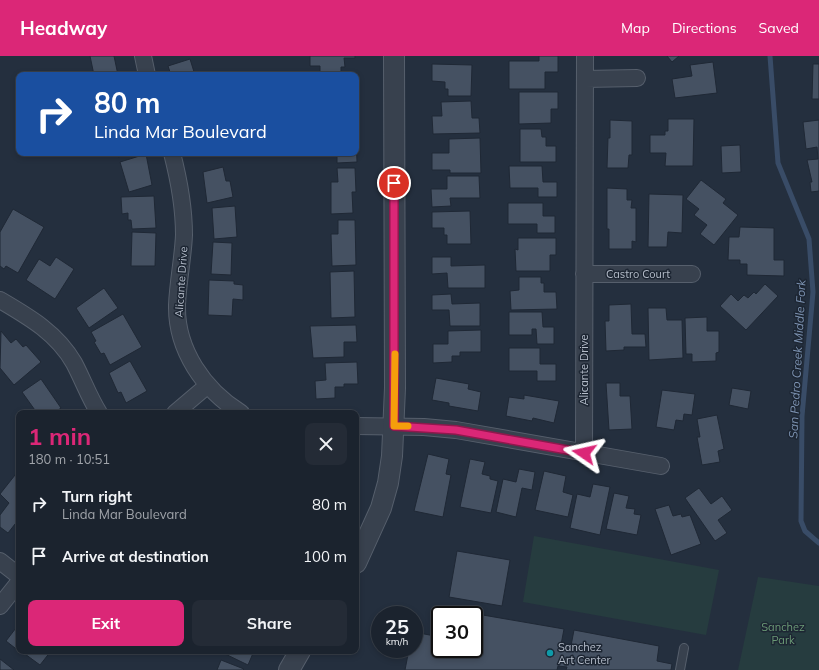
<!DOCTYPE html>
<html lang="en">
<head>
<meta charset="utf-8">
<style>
	:root { --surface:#1b232e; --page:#242b36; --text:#f1f3f6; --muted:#a0a4aa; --line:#39404a; --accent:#db2777 }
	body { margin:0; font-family:Mulish,sans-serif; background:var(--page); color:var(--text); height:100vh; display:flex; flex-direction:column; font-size:15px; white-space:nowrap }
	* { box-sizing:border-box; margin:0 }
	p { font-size:13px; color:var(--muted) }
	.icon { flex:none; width:22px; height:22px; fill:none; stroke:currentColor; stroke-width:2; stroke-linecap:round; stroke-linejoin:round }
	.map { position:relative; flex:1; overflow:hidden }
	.side { position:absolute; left:16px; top:354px; width:343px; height:244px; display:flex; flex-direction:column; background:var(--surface); border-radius:8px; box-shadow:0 2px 6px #0003,0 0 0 1px var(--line) }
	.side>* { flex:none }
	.top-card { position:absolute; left:16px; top:16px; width:343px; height:84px; border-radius:8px; box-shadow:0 2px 6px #0003,0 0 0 1px var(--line); background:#1a4fa0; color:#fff; overflow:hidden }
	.speed { position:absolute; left:371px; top:550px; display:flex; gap:8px; font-size:20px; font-weight:700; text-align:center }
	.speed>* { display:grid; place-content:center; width:52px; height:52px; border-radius:50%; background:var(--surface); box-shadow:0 2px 6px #0003,0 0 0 1px var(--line); line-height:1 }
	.speed small { font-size:10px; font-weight:400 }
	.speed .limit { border:2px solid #111; border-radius:6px; background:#fff; color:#111 }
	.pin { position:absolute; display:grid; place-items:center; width:34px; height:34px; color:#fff; margin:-17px; border:2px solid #fff; border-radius:50%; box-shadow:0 1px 4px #0007 }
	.me { position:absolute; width:44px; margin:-22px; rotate:281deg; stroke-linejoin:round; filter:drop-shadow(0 0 3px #0008) }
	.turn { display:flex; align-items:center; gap:14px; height:84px; padding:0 12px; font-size:18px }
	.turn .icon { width:52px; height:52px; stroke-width:2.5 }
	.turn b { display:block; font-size:28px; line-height:34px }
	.round { display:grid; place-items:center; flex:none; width:42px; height:42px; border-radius:8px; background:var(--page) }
	.overview { display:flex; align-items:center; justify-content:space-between; height:68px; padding:0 12px }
	h1 { font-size:24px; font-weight:700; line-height:30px; color:var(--accent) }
	.cta { display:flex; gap:8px; margin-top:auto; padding:8px 12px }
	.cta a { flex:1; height:46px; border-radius:8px; background:var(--accent); color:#fff; font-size:16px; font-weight:700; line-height:46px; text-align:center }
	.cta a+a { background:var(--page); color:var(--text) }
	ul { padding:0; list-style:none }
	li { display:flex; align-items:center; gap:12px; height:52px; padding:0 12px }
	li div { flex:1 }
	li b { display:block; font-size:15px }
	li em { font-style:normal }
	header { display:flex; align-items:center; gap:24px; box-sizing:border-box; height:56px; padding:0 20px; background:var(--accent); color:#fff }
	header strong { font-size:19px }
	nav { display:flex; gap:22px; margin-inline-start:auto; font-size:14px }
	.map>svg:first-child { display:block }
</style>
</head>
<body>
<header>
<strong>Headway</strong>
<nav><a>Map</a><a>Directions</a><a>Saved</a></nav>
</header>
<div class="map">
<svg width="819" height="614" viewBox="0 0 819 614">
	<rect width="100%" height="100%" fill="#242f3e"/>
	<!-- green -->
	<path fill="#263c3f" d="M 534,480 L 719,514 L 706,579 L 523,546 Z
		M 758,521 L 819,530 L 819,614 L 738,614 Z"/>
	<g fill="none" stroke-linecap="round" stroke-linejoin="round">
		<!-- stream -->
		<path stroke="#394c67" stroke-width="5" d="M 770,0 L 778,107 L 809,183 L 813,236 L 802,360 L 801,465 L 805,475 L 819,487"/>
	</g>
	<!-- building -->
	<path fill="#455162" stroke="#1f2835" d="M 90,0 L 114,0 L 118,19 L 94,19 Z
		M 310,0 L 355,0 L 355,2 L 344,2 L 345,11 L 341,11 L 341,18 L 320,17 L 320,10 L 310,10 Z
		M 539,0 L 558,0 L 558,16 L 545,16 L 545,33 L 509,33 L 509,5 L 539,5 Z
		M 667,0 L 679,0 L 672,6 Z
		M 190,3 L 195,19 L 171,19 L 168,10 Z
		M 713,6 L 717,37 L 675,42 L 672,23 L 692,20 L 690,9 Z
		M 432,8 L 472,9 L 471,40 L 448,40 L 448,33 L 445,33 L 445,26 L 432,25 Z
		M 813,8 L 819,8 L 819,43 L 812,43 Z
		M 519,36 L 558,36 L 558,53 L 551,53 L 551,67 L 519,68 Z
		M 471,45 L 472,62 L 479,62 L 480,77 L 433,78 L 432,60 L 442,60 L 441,46 Z
		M 668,63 L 694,63 L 693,110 L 665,110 L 666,97 L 650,97 L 650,79 L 665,79 L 665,75 L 668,75 Z
		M 610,64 L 632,65 L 632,99 L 629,99 L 628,112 L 607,112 L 608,82 L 610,82 Z
		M 819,64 L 819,135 L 811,136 L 810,126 L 812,126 L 807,104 L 818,103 L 817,91 L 806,93 L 803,66 Z
		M 520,73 L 541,73 L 542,81 L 546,81 L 546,90 L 556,90 L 556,106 L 520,106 Z
		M 356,78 L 357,106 L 337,107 L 337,97 L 356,97 Z
		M 480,82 L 481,117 L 450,117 L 450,114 L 432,114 L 432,97 L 449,97 L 449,83 Z
		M 740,89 L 741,116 L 722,117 L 721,90 Z
		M 117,97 L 132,97 L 118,101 Z
		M 146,98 L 152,129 L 129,136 L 120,106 Z
		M 509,110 L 542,110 L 543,126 L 557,126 L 557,141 L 538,141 L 538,132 L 510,132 Z
		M 223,111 L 226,125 L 230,125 L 233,141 L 207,147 L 203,116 Z
		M 337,112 L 355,112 L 356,136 L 352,136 L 353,157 L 331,158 L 331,126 L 338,126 Z
		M 447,120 L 479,120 L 480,142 L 450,142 L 451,150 L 432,151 L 431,133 L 447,133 Z
		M 701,124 L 726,143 L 723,147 L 738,159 L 714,189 L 700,178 L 707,169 L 694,159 L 699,153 L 686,143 Z
		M 607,132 L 627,133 L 627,144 L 632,144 L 631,152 L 636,152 L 636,186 L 632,185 L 632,193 L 609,193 L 609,173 L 607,173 Z
		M 649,138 L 683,139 L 682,177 L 668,176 L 667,191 L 648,191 Z
		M 154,140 L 156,172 L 132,173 L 131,164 L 128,164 L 128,157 L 122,158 L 121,141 Z
		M 508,147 L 543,147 L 543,160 L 555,160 L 555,177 L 537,177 L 537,168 L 508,168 Z
		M 235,150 L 237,181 L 214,183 L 212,152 Z
		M 13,153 L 44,171 L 18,217 L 6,210 L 4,213 L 0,210 L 0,176 Z
		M 470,155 L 471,188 L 447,188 L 447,179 L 444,179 L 444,172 L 432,172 L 432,156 Z
		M 338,164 L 355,164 L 356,209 L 332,210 L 331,178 L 338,178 Z
		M 740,171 L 774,172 L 774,204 L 784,204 L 784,220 L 747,219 L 747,208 L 740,208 L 740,204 L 728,204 L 729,181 L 739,181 Z
		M 132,176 L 156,177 L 155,210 L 131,210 Z
		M 518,182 L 556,182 L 556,199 L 550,199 L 550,215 L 516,215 L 515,193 L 518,194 Z
		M 213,186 L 232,187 L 231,219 L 211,218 Z
		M 56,201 L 74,213 L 55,243 L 26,224 L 39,203 L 50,210 Z
		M 432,201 L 451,201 L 451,210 L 485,209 L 485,232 L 448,232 L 447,217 L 432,218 Z
		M 354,215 L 355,261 L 331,262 L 330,216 Z
		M 519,221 L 541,221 L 541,227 L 544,227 L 544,236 L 556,236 L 557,253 L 511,254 L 510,235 L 519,234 Z
		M 209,224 L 234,225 L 234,228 L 243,229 L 243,244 L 233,243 L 232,260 L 208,259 Z
		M 765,228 L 778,240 L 746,274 L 720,250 L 731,238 L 738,245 L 744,239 L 748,242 L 754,236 L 756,238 Z
		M 104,232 L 118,252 L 89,272 L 76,252 Z
		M 451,238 L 452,248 L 480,247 L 480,270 L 450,270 L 449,254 L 432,254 L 432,239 Z
		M 631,248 L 632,278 L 645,278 L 646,291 L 624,291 L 624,294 L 606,295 L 605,265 L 609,265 L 609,249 Z
		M 648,252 L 666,252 L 667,264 L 682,264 L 683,302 L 649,304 Z
		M 509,256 L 542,256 L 543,271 L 554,271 L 554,288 L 537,288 L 536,273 L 532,273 L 532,279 L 509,279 Z
		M 123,258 L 142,291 L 110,309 L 104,297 L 101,298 L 94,286 L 96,285 L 91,276 Z
		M 707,261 L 707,275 L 719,275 L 719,296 L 716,297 L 716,305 L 692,306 L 692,298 L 686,298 L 685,262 Z
		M 356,269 L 357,286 L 344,286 L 344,301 L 313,302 L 310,270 Z
		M 481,274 L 481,296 L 460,296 L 460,300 L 452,300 L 452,306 L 433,307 L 433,288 L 448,288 L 448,275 Z
		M 1,275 L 11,287 L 16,283 L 23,291 L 26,289 L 41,306 L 14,329 L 0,312 Z
		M 509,292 L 540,292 L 540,308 L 556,308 L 556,325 L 537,325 L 537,315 L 509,315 Z
		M 130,305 L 147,335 L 126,347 L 121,336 L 118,337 L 109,317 Z
		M 357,306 L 358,328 L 344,328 L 344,331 L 335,331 L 335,342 L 316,343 L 315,325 L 326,324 L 325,307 Z
		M 436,322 L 469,328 L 468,333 L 481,336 L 478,355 L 449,350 L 449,347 L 432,344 Z
		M 41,323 L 61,352 L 54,357 L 37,357 L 22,336 Z
		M 606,327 L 620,327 L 620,340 L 630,340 L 632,373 L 609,374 Z
		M 732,332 L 751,335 L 748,353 L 729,349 Z
		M 662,334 L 695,338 L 692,359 L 684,358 L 683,365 L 676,364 L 674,374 L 656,371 Z
		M 524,339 L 559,345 L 554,367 L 533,362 L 532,365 L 506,360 L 509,341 L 524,343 Z
		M 717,359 L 724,393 L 718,395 L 720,406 L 702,409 L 697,381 L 700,381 L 697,363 Z
		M 428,398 L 449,403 L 446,418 L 451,419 L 443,461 L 414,455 Z
		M 470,403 L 485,406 L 482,418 L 490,420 L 490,423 L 498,425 L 491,457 L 460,451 Z
		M 519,413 L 535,416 L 532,434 L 522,432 L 516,461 L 496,456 L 503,423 L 516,426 Z
		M 19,414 L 19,463 L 8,477 L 0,471 L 0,459 L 9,447 L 0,438 Z
		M 544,415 L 566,420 L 563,436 L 573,439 L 568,461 L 535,454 Z
		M 593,428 L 610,431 L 600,479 L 570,472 L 577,438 L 590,441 Z
		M 699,432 L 711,448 L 722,440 L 732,454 L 718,464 L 727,477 L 715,485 L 685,442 Z
		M 614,437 L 629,440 L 626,452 L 635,453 L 634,458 L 641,459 L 637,479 L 606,473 Z
		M 669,449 L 673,460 L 681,458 L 682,461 L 690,459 L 701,488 L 671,499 L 655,453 Z
		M 457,495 L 510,504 L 502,550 L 449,541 Z
		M 477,558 L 564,573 L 560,594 L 570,595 L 574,574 L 659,590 L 657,605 L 672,608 L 671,614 L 566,614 L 567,611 L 558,610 L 557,614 L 405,614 L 409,593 L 414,593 L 414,576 L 440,581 L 440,593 L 474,593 L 474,577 Z
		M 19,568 L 19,595 L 51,595 L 40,609 L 25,598 L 24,599 L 6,585 Z
		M 219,595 L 254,595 L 248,609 Z
		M 0,603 L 14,614 L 0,614 Z
		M 221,604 L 244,613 L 243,614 L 217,614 Z"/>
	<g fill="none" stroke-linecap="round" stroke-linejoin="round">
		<!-- service casing -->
		<g stroke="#565f6c" stroke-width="10">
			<path id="service" d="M 680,614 L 684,592"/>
		</g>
		<!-- minor casing -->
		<g stroke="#565f6c" stroke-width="18">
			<path id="minor" d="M 143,0 L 147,19
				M 585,23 L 637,22
				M 172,97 C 179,124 184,151 184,179 C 183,202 178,225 177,249 C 176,294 204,334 241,357
				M 584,218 L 692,218
				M 0,244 C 29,261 57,277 74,307 C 83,324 89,341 99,357
				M 175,357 L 208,329
				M 356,370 L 424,371 L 456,374 L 661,410
				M 584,397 L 585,0
				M 0,505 L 19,520
				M 0,550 L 19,526"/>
		</g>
		<!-- tertiary casing -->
		<g stroke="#565f6c" stroke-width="22">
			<path id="tertiary" d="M 356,507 L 381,452 L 388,427 L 392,400 L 395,332 L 394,0
				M 289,614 L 300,595"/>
		</g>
		<!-- service -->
		<use href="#service" stroke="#38414e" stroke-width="8"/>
		<!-- minor -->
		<use href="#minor" stroke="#38414e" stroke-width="16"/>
		<!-- tertiary -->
		<use href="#tertiary" stroke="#38414e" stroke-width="20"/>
	</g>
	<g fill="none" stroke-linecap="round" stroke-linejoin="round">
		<!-- route casing -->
		<g stroke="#8e194d" stroke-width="10">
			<path id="route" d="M 394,127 L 394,370 L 456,374 L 584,397"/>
		</g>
		<!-- route -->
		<use href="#route" stroke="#db2777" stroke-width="7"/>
		<!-- slow -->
		<path stroke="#f59e0b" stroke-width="7" d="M 395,298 L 394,370 L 408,370"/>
	</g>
	<!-- markers -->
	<circle fill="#0f9aa8" stroke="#1d2633" stroke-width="1.5" cx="550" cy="597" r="4"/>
	<g text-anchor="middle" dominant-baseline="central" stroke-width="3" stroke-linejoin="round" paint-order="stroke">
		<!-- street labels -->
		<g font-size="11" fill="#b4bcc9" stroke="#1d2633">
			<text x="638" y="218">Castro Court</text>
			<text transform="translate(181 226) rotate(-86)">Alicante Drive</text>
			<text transform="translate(584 314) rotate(-90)">Alicante Drive</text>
		</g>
		<!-- park labels -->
		<g font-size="11" fill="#6b9a76" stroke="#1d2633">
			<text x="783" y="571">Sanchez<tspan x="783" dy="13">Park</tspan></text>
		</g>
		<!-- poi labels -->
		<g font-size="11" fill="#b4bcc9" stroke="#1d2633" text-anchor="start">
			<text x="558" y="591">Sanchez<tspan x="558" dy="13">Art Center</tspan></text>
		</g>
		<!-- water labels -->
		<g font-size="12" font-style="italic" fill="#7c92b1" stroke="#1d2633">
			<text transform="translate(797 303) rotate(-87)">San Pedro Creek Middle Fork</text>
		</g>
	</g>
</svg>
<div class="speed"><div>25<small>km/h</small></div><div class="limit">30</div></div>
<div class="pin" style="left:394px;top:127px;background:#d93025"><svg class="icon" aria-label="arrive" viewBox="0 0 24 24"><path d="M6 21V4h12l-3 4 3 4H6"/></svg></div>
<svg class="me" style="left:584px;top:397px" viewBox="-20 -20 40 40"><path d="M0-17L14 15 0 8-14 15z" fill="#db2777" stroke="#fff" stroke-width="4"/></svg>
<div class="top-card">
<div class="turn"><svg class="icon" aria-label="right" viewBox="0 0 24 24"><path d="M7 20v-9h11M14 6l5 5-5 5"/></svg><div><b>80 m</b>Linda Mar Boulevard</div></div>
</div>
<section class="side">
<div class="overview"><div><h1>1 min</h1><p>180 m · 10:51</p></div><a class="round"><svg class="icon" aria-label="close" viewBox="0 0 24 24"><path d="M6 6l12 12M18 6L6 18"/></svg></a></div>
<ul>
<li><svg class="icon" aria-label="right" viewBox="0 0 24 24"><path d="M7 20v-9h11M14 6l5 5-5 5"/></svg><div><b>Turn right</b><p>Linda Mar Boulevard</p></div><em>80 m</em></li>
<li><svg class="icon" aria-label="arrive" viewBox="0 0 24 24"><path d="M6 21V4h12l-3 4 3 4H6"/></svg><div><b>Arrive at destination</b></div><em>100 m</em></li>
</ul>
<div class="cta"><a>Exit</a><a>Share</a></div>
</section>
</div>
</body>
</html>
